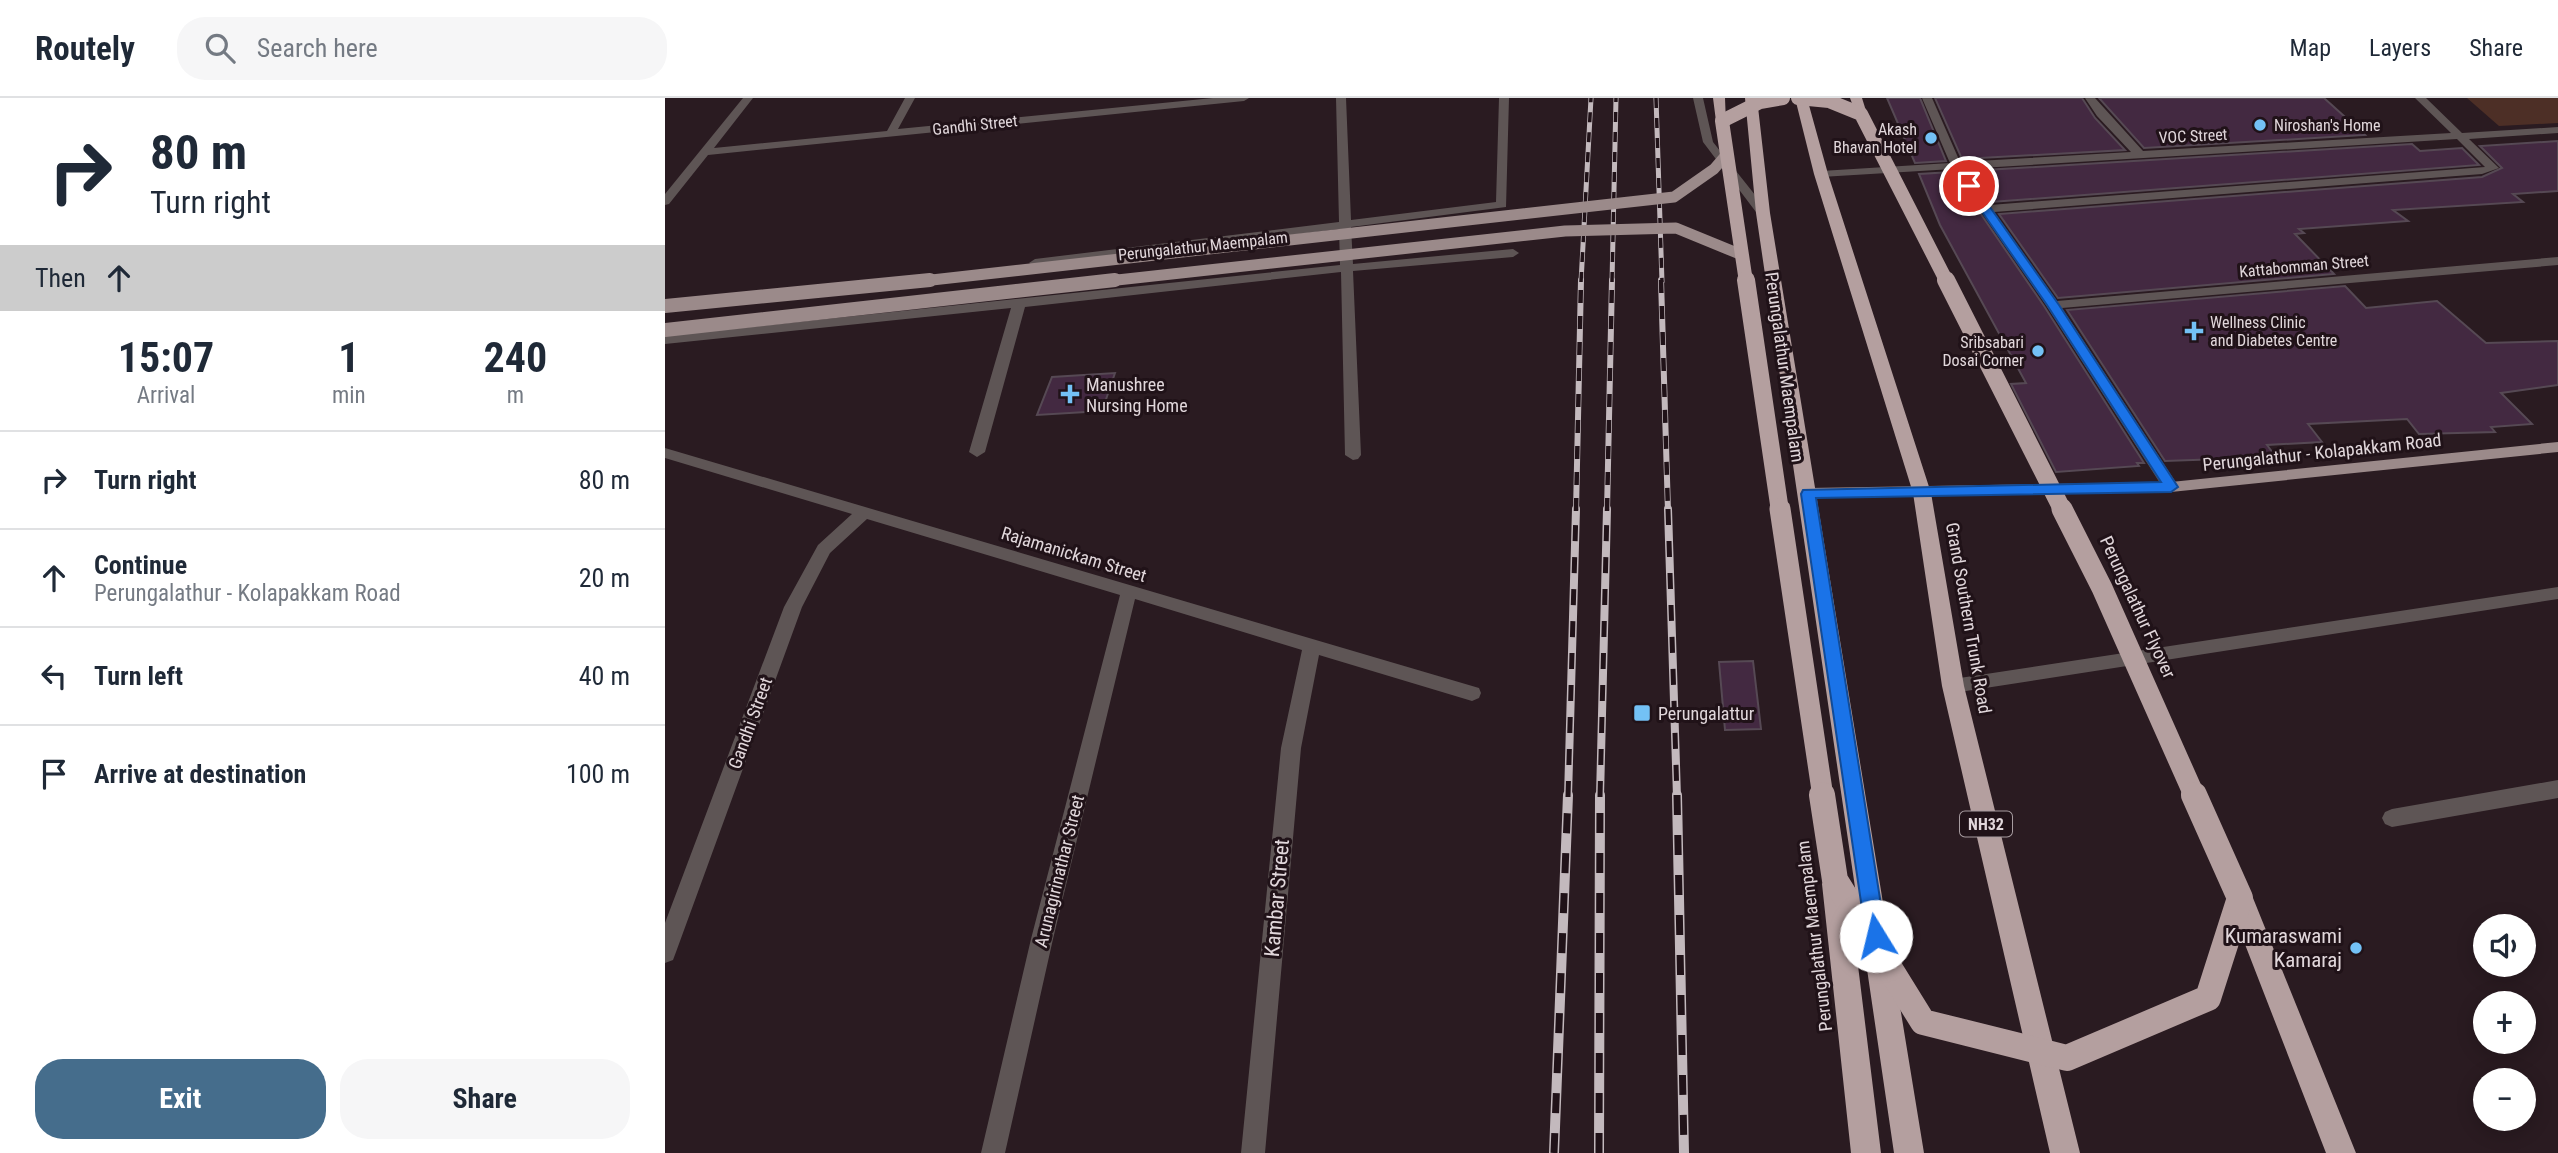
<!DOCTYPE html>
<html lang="en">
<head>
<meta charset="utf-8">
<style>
	:root { --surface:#fff; --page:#f6f6f7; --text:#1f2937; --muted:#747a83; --line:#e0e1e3; --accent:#456d8c }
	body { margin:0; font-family:"Roboto Condensed",sans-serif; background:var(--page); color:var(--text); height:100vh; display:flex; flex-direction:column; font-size:26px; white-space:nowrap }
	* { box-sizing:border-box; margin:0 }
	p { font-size:23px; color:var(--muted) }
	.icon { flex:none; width:38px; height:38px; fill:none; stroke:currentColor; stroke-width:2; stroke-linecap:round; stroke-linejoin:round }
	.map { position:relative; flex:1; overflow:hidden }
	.panel { display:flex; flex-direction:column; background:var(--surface); width:665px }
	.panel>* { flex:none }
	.banner { background:#fff; color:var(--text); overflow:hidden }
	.controls { position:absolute; left:1808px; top:816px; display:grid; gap:14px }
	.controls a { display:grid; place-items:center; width:63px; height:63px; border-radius:50%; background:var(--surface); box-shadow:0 4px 18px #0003; font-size:35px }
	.pin { position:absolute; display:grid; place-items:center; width:60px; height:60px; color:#fff; margin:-30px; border:4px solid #fff; border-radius:50%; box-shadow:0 2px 7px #0007 }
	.me { position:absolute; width:77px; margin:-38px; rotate:351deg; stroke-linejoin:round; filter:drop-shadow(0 0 5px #0008) }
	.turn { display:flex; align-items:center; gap:24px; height:147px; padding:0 35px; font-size:32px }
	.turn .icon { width:91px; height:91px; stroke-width:2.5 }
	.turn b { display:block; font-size:49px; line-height:60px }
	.then { display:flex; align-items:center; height:66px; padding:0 35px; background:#0003; gap:14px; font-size:26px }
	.eta { display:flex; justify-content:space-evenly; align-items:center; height:119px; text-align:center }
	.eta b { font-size:42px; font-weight:700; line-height:49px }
	.cta { display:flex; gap:14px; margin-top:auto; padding:14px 35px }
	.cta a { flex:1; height:80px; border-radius:28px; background:var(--accent); color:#fff; font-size:28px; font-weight:700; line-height:80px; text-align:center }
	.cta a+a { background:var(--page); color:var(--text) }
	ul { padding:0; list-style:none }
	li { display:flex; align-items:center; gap:21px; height:98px; padding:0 35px; border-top:2px solid var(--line) }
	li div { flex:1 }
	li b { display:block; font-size:26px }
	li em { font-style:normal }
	header { display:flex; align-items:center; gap:42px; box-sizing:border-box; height:98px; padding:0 35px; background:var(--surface); border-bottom:2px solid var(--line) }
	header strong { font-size:33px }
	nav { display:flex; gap:38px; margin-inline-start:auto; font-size:24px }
	.search { width:490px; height:63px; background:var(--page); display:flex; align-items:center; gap:18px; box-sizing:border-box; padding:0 24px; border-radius:28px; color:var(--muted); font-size:26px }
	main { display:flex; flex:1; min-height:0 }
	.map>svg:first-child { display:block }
</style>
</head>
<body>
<header>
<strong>Routely</strong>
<div class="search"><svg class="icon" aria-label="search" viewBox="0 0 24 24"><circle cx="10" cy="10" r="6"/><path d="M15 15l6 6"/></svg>Search here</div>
<nav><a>Map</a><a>Layers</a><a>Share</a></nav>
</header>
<main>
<section class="panel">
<div class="banner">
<div class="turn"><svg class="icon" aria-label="right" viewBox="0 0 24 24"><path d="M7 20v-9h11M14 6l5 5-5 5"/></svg><div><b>80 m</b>Turn right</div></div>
<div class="then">Then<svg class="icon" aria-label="ahead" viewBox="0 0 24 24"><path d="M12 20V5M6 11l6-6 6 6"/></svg></div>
</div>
<div class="eta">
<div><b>15:07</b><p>Arrival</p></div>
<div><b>1</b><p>min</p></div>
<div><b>240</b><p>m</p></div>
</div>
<ul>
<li><svg class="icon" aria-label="right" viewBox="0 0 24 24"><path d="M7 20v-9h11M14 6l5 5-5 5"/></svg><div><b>Turn right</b></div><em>80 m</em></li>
<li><svg class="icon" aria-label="ahead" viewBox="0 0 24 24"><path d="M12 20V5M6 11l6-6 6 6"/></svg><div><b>Continue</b><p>Perungalathur - Kolapakkam Road</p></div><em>20 m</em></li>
<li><svg class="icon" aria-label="left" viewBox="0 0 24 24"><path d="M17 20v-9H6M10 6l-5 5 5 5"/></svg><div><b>Turn left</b></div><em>40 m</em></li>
<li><svg class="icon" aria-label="arrive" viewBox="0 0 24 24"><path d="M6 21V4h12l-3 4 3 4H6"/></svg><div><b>Arrive at destination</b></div><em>100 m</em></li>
</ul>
<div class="cta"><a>Exit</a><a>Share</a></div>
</section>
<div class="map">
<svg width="1893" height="1055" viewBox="0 0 1893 1055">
	<rect width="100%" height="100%" fill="#2a1b21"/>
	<!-- green -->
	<path fill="#4d2f26" d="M 1802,0 L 1893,0 L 1893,25 L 1834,28 Z"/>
	<!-- building -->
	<path fill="#432941" stroke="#564954" stroke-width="2" d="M 1222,0 L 1255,0 L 1281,63 L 1250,65 Z
		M 1270,0 L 1417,0 L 1430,20 L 1460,52 L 1297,61 Z
		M 1434,0 L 1659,0 L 1700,37 L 1479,50 Z
		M 1893,43 L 1893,93 L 1848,96 L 1858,104 L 1728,112 L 1743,123 L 1634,131 L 1639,135 L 1630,136 L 1669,176 L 1393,200 L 1334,116 L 1817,79 L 1837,70 L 1815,48 Z
		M 1747,46 L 1755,53 L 1797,50 L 1814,67 L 1326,104 L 1304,73 Z
		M 1287,74 L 1379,208 L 1479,365 L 1472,365 L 1474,368 L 1391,374 L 1346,286 L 1361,285 L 1275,127 L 1254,76 Z
		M 1680,188 L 1701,210 L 1772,203 L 1821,245 L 1893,243 L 1893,287 L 1836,295 L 1867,326 L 1826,329 L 1830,334 L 1754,336 L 1742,321 L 1643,326 L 1657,344 L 1602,347 L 1611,359 L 1500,363 L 1402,212 Z
		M 450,275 L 437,313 L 372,317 L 387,279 Z
		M 1088,563 L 1096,631 L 1060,632 L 1054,564 Z"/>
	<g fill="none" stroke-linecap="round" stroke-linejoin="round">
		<!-- minor -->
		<path fill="#5e5555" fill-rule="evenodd" d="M 78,0 L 88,0 L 49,50 L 222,33 L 240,0 L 250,0 L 233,31 L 548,0 L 584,0 L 579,3 L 43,57 L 4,106 L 0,107 L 0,96 Z
			M 671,0 L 681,0 L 686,122 L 831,104 L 834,0 L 844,0 L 841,109 L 686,129 L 688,166 L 848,151 L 854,155 L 848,159 L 688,173 L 696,357 L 693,361 L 688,362 L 680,357 L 676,174 L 360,209 L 320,354 L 312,359 L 304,354 L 346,210 L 0,246 L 0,238 L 675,167 L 674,131 L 370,169 L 364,165 L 370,161 L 674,124 Z
			M 1028,0 L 1038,0 L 1048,44 L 1102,112 L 1102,118 L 1094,118 L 1038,44 Z
			M 1257,0 L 1267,0 L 1295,64 L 1466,54 L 1432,18 L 1420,0 L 1430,0 L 1478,53 L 1786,35 L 1750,0 L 1761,0 L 1797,35 L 1893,29 L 1893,35 L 1804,41 L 1834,70 L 1817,76 L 1329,114 L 1392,203 L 1893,159 L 1893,167 L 1397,210 L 1514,389 L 1506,394 L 1500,393 L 1381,207 L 1288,71 L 1156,79 L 1150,76 L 1156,73 L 1285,65 ZM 1792,41 L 1820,69 L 1325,107 L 1299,71 Z
			M 0,350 L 814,590 L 816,595 L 814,600 L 807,603 L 654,557 L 636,650 L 600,1055 L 576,1055 L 616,650 L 637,552 L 470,501 L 388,841 L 340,1055 L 316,1055 L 366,841 L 455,497 L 202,421 L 165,455 L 137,509 L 11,854 L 8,862 L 0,865 L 0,825 L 119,509 L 153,447 L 187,416 L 0,360 Z
			M 1893,489 L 1893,501 L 1288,595 L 1282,593 L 1279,588 L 1282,583 L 1288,581 Z
			M 1893,682 L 1893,700 L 1727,729 L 1720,726 L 1717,720 L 1720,714 L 1727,711 Z"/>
		<!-- major -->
		<path fill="#9b8a8a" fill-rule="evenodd" d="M 1893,344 L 1893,354 L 1506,394 L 1143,400 L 1135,395 L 1143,390 L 1506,384 Z"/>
		<!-- highway -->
		<path fill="#b49f9f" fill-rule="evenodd" d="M 1048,0 L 1060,0 L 1061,26 L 1057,27 L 1051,23 Z
			M 1080,0 L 1092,0 L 1105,115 L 1259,1055 L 1229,1055 L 1091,115 Z
			M 1130,0 L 1142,0 L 1163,76 L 1266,395 L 1299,588 L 1415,1055 L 1385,1055 L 1277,588 L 1248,395 L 1149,76 Z
			M 1185,0 L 1197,0 L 1202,16 L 1200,19 L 1192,19 Z
			M 1170,774 L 1179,778 L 1183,786 L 1216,1055 L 1186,1055 L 1157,786 L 1161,778 Z
			M 1575,788 L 1584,791 L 1588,800 L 1691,1055 L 1661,1055 L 1562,800 L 1566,791 Z"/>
		<!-- rail-far3 casing -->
		<g stroke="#c3b9bd" stroke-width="5">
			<path id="rail-far3" d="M 991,0 L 997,184
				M 916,184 L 926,0
				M 947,184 L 951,0"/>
		</g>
		<!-- rail-far2 casing -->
		<g stroke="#c3b9bd" stroke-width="6">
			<path id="rail-far2" d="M 996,182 L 1003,413
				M 911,413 L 916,182
				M 942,413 L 947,182"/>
		</g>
		<!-- rail-far1 casing -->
		<g stroke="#c3b9bd" stroke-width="8">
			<path id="rail-far1" d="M 1003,411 L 1012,699
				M 903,699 L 911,411
				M 935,699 L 942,411"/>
		</g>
		<!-- rail casing -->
		<g stroke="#c3b9bd" stroke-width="10">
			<path id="rail" d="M 1012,697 L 1019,1055
				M 889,1055 L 903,697
				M 934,1055 L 935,697"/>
		</g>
		<!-- rail-far3 -->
		<use href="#rail-far3" stroke="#201218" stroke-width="3.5" stroke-dasharray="10" stroke-linecap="butt"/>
		<!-- rail-far2 -->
		<use href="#rail-far2" stroke="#201218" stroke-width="4.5" stroke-dasharray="13" stroke-linecap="butt"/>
		<!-- rail-far1 -->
		<use href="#rail-far1" stroke="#201218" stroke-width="5" stroke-dasharray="16" stroke-linecap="butt"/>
		<!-- rail -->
		<use href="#rail" stroke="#201218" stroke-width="7" stroke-dasharray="20" stroke-linecap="butt"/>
		<!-- major-bridge-far1 -->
		<path stroke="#9b8a8a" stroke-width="11" d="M 249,184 L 1009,99 L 1049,71 L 1062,56
			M 434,184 L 900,133 L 1011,130 L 1077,157"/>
		<!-- major-bridge -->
		<path stroke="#9b8a8a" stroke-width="14" d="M 0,208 L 265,182
			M 0,232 L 450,182"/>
		<!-- highway-bridge-far3 -->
		<path stroke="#b49f9f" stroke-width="14" d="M 1133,0 L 1164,3 L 1196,16 L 1282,184
			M 1081,184 L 1057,23 L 1095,4 L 1118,0"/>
		<!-- highway-bridge-far2 -->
		<path stroke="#b49f9f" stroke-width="18" d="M 1081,182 L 1115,413
			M 1281,182 L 1398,413"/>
		<!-- highway-bridge-far1 -->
		<path stroke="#b49f9f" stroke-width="21" d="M 1115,411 L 1158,699
			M 1397,411 L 1437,490 L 1530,699"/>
		<!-- highway-bridge -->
		<path stroke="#b49f9f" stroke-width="26" d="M 1157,697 L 1170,782 L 1258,924 L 1402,960 L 1543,900 L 1575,800 L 1529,697"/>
	</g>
	<!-- route -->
	<path fill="#1a73e8" stroke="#114b97" stroke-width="2" d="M 1301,85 L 1308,85 L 1394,207 L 1513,389 L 1506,394 L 1151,400 L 1221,838 L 1218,845 L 1211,848 L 1204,845 L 1201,838 L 1136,396 L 1138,392 L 1496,384 L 1382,207 L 1299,88 Z"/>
	<!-- markers -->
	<g fill="#73c1f5" stroke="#201218" stroke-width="2.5">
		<circle cx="1595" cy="27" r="7"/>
		<circle cx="1266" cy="40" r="7"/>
		<path d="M1525.5 222.5h7v7h7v7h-7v7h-7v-7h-7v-7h7z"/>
		<circle cx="1373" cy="253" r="7"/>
		<path d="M401.5 285.5h7v7h7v7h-7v7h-7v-7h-7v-7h7z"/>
		<rect x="968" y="606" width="18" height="18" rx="3.5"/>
		<circle cx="1691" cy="850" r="7"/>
	</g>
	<g text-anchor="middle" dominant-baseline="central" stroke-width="6" stroke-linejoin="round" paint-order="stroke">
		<!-- far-street labels -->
		<g font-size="16" fill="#e1d7db" stroke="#201218">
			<text transform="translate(310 27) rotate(-6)">Gandhi Street</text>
			<text transform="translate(1528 38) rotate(-3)">VOC Street</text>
			<text transform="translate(538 148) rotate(-6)">Perungalathur Maempalam</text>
			<text transform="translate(1639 168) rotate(-5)">Kattabomman Street</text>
		</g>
		<!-- far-poi labels -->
		<g font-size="16" fill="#e1d7db" stroke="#201218" text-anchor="start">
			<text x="1609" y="27">Niroshan's Home</text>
			<text x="1252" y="31" text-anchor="end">Akash<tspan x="1252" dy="18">Bhavan Hotel</tspan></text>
			<text x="1545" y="224">Wellness Clinic<tspan x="1545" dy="18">and Diabetes Centre</tspan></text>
			<text x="1359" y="244" text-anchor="end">Sribsabari<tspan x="1359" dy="18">Dosai Corner</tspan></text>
		</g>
		<!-- shield labels -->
		<rect fill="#201218" stroke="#a79ca0" stroke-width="2" x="1295" y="713.5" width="52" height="25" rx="5"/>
		<g font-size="16" font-weight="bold" fill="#e1d7db">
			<text x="1321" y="726">NH32</text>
		</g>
		<!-- street labels -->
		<g font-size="18" fill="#e1d7db" stroke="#201218">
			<text transform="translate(1120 269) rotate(82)">Perungalathur Maempalam</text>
			<text transform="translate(1657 354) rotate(-6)">Perungalathur - Kolapakkam Road</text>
			<text transform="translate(409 456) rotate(17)">Rajamanickam Street</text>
			<text transform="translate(1473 509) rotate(65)">Perungalathur Flyover</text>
			<text transform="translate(1304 520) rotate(80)">Grand Southern Trunk Road</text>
			<text transform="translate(85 625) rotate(-70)">Gandhi Street</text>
			<text transform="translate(394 773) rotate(-76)">Arunagirinathar Street</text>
			<text transform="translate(1149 838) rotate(-97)">Perungalathur Maempalam</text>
		</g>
		<!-- poi labels -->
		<g font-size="18" fill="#e1d7db" stroke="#201218" text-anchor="start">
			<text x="421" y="286">Manushree<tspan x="421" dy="21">Nursing Home</tspan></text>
			<text x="993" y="615">Perungalattur</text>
		</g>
		<!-- near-street labels -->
		<g font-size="21" fill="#e1d7db" stroke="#201218">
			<text transform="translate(612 800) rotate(-85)">Kambar Street</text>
		</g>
		<!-- near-poi labels -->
		<g font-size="21" fill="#e1d7db" stroke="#201218" text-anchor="end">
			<text x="1677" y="838">Kumaraswami<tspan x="1677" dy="24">Kamaraj</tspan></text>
		</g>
	</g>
</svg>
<div class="controls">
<a><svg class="icon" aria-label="sound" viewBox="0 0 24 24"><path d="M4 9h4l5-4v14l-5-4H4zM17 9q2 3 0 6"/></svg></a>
<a>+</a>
<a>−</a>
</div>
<div class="pin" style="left:1304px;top:88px;background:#d93025"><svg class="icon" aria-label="arrive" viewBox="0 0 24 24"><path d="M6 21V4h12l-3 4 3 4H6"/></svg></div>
<svg class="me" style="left:1211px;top:838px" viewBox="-20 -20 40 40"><circle r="19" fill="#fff"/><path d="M0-13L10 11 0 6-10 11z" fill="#1a73e8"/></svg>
</div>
</main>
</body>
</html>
